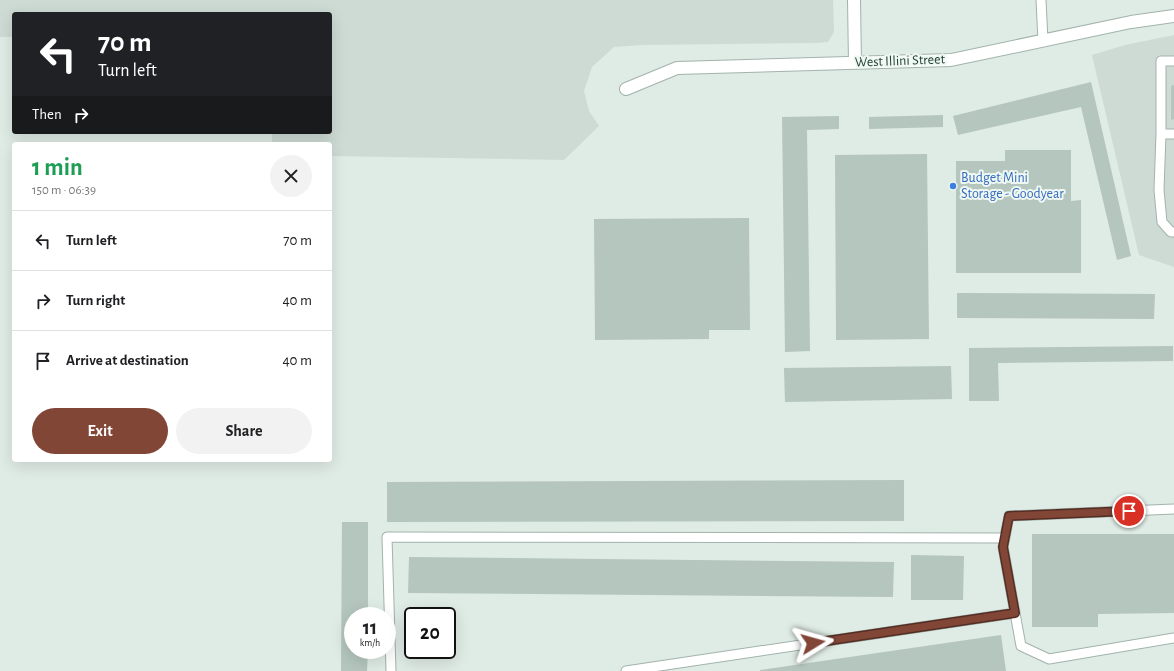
<!DOCTYPE html>
<html lang="en">
<head>
<meta charset="utf-8">
<style>
	:root { --surface:#fff; --page:#f2f2f2; --text:#202124; --muted:#757577; --line:#e0e0e0; --accent:#824637 }
	body { margin:0; font-family:"Alegreya Sans",sans-serif; background:var(--page); color:var(--text); height:100vh; display:flex; flex-direction:column; font-size:15px; white-space:nowrap }
	* { box-sizing:border-box; margin:0 }
	p { font-size:13px; color:var(--muted) }
	.icon { flex:none; width:22px; height:22px; fill:none; stroke:currentColor; stroke-width:2; stroke-linecap:round; stroke-linejoin:round }
	.map { position:relative; flex:1; overflow:hidden }
	.panel { position:absolute; left:12px; top:142px; width:320px; height:320px; display:flex; flex-direction:column; background:var(--surface); border-radius:4px; box-shadow:0 4px 16px #0002 }
	.panel>* { flex:none }
	.top-card { position:absolute; left:12px; top:12px; width:320px; height:122px; border-radius:4px; box-shadow:0 4px 16px #0002; background:#202124; color:#fff; overflow:hidden }
	.speed { position:absolute; left:344px; top:607px; display:flex; gap:8px; font-size:20px; font-weight:700; text-align:center }
	.speed>* { display:grid; place-content:center; width:52px; height:52px; border-radius:50%; background:var(--surface); box-shadow:0 4px 16px #0002; line-height:1 }
	.speed small { font-size:10px; font-weight:400 }
	.speed .limit { border:2px solid #111; border-radius:6px; background:#fff; color:#111 }
	.pin { position:absolute; display:grid; place-items:center; width:34px; height:34px; color:#fff; margin:-17px; border:2px solid #fff; border-radius:50%; box-shadow:0 1px 4px #0007 }
	.me { position:absolute; width:44px; margin:-22px; rotate:82deg; stroke-linejoin:round; filter:drop-shadow(0 0 3px #0008) }
	.turn { display:flex; align-items:center; gap:14px; height:84px; padding:0 20px; font-size:18px }
	.turn .icon { width:52px; height:52px; stroke-width:2.5 }
	.turn b { display:block; font-size:28px; line-height:34px }
	.then { display:flex; align-items:center; height:38px; padding:0 20px; background:#0003; gap:8px; font-size:15px }
	.round { display:grid; place-items:center; flex:none; width:42px; height:42px; border-radius:21px; background:var(--page) }
	.head { display:flex; align-items:center; justify-content:space-between; height:68px; padding:0 20px }
	h1 { font-size:24px; font-weight:700; line-height:30px; color:#1e9e55 }
	.button { display:flex; gap:8px; margin-top:auto; padding:8px 20px }
	.button a { flex:1; height:46px; border-radius:24px; background:var(--accent); color:#fff; font-size:16px; font-weight:700; line-height:46px; text-align:center }
	.button a+a { background:var(--page); color:var(--text) }
	ul { padding:0; list-style:none }
	li { display:flex; align-items:center; gap:12px; height:60px; padding:0 20px; border-top:1px solid var(--line) }
	li div { flex:1 }
	li b { display:block; font-size:15px }
	li em { font-style:normal }
	.map>svg:first-child { display:block }
</style>
</head>
<body>
<div class="map">
<svg width="1174" height="671" viewBox="0 0 1174 671">
	<rect width="100%" height="100%" fill="#dfebe5"/>
	<!-- built -->
	<path fill="#cddbd4" d="M 0,0 L 833,0 L 834,32 L 828,42 L 816,43 L 642,45 L 614,47 L 592,67 L 584,91 L 589,111 L 599,126 L 564,160 L 330,156 L 330,144 L 272,144 L 272,132 L 330,132 L 330,14 L 14,14 L 14,37 L 0,37 Z
		M 1174,35 L 1174,267 L 1139,255 L 1092,55 L 1125,45 Z"/>
	<!-- building -->
	<path fill="#b4c6be" d="M 1091,82 L 1131,256 L 1117,260 L 1081,107 L 958,135 L 953,116 Z
		M 1174,85 L 1174,119 L 1171,120 L 1171,86 Z
		M 943,115 L 943,127 L 869,129 L 869,117 Z
		M 839,116 L 839,129 L 807,130 L 810,351 L 785,352 L 782,117 Z
		M 1005,150 L 1071,150 L 1071,201 L 1081,200 L 1081,273 L 956,273 L 956,161 L 1005,161 Z
		M 927,154 L 929,339 L 836,340 L 835,155 Z
		M 749,218 L 750,330 L 709,330 L 709,339 L 595,340 L 594,219 Z
		M 957,293 L 1155,294 L 1154,319 L 957,318 Z
		M 1173,346 L 1173,361 L 998,363 L 999,401 L 969,401 L 969,348 Z
		M 951,366 L 952,399 L 785,402 L 784,368 Z
		M 904,480 L 904,521 L 387,522 L 387,482 Z
		M 342,522 L 368,522 L 368,616 L 353,616 L 353,650 L 368,650 L 367,671 L 341,671 Z
		M 1032,534 L 1174,534 L 1174,613 L 1098,614 L 1098,627 L 1032,627 Z
		M 911,555 L 964,556 L 963,600 L 911,600 Z
		M 409,557 L 894,562 L 893,597 L 408,593 Z
		M 1001,635 L 1006,671 L 760,671 L 760,670 Z"/>
	<g fill="none" stroke-linecap="round" stroke-linejoin="round">
		<!-- service casing -->
		<g stroke="#a2b3ac" stroke-width="11">
			<path id="service" d="M 1041,0 L 1043,41
				M 1174,61 L 1161,61 L 1161,134 L 1159,190 L 1162,222 L 1171,232 L 1174,232
				M 1161,134 L 1174,134
				M 1174,509 L 1009,516 L 1003,547 L 1021,646 L 1049,659 L 1174,638
				M 391,671 L 387,537 L 1005,538
				M 626,671 L 1015,613"/>
		</g>
		<!-- minor casing -->
		<g stroke="#a2b3ac" stroke-width="14">
			<path id="minor" d="M 854,0 L 855,63
				M 626,89 L 677,68 L 951,60 L 1131,22 L 1174,16"/>
		</g>
		<!-- service -->
		<use href="#service" stroke="#fff" stroke-width="9"/>
		<!-- minor -->
		<use href="#minor" stroke="#fff" stroke-width="12"/>
	</g>
	<g fill="none" stroke-linecap="round" stroke-linejoin="round">
		<!-- route casing -->
		<g stroke="#542e24" stroke-width="10">
			<path id="route" d="M 813,643 L 1015,613 L 1003,547 L 1009,516 L 1129,511"/>
		</g>
		<!-- route -->
		<use href="#route" stroke="#824637" stroke-width="7"/>
	</g>
	<!-- markers -->
	<circle fill="#3f7fe0" stroke="#eff8f3" stroke-width="1.5" cx="953" cy="186" r="4"/>
	<g text-anchor="middle" dominant-baseline="central" stroke-width="4" stroke-linejoin="round" paint-order="stroke">
		<!-- street labels -->
		<g font-size="14" fill="#1f3c33" stroke="#eff8f3">
			<text transform="translate(900 61) rotate(-2)">West Illini Street</text>
		</g>
		<!-- shop labels -->
		<g font-size="14" fill="#366cbe" stroke="#eff8f3" text-anchor="start">
			<text x="961" y="178">Budget Mini<tspan x="961" dy="16">Storage - Goodyear</tspan></text>
		</g>
	</g>
</svg>
<div class="speed"><div>11<small>km/h</small></div><div class="limit">20</div></div>
<div class="pin" style="left:1129px;top:511px;background:#d93025"><svg class="icon" aria-label="arrive" viewBox="0 0 24 24"><path d="M6 21V4h12l-3 4 3 4H6"/></svg></div>
<svg class="me" style="left:813px;top:643px" viewBox="-20 -20 40 40"><path d="M0-17L14 15 0 8-14 15z" fill="#824637" stroke="#fff" stroke-width="4"/></svg>
<div class="top-card">
<div class="turn"><svg class="icon" aria-label="left" viewBox="0 0 24 24"><path d="M17 20v-9H6M10 6l-5 5 5 5"/></svg><div><b>70 m</b>Turn left</div></div>
<div class="then">Then<svg class="icon" aria-label="right" viewBox="0 0 24 24"><path d="M7 20v-9h11M14 6l5 5-5 5"/></svg></div>
</div>
<section class="panel">
<div class="head"><div><h1>1 min</h1><p>150 m · 06:39</p></div><a class="round"><svg class="icon" aria-label="close" viewBox="0 0 24 24"><path d="M6 6l12 12M18 6L6 18"/></svg></a></div>
<ul>
<li><svg class="icon" aria-label="left" viewBox="0 0 24 24"><path d="M17 20v-9H6M10 6l-5 5 5 5"/></svg><div><b>Turn left</b></div><em>70 m</em></li>
<li><svg class="icon" aria-label="right" viewBox="0 0 24 24"><path d="M7 20v-9h11M14 6l5 5-5 5"/></svg><div><b>Turn right</b></div><em>40 m</em></li>
<li><svg class="icon" aria-label="arrive" viewBox="0 0 24 24"><path d="M6 21V4h12l-3 4 3 4H6"/></svg><div><b>Arrive at destination</b></div><em>40 m</em></li>
</ul>
<div class="button"><a>Exit</a><a>Share</a></div>
</section>
</div>
</body>
</html>
